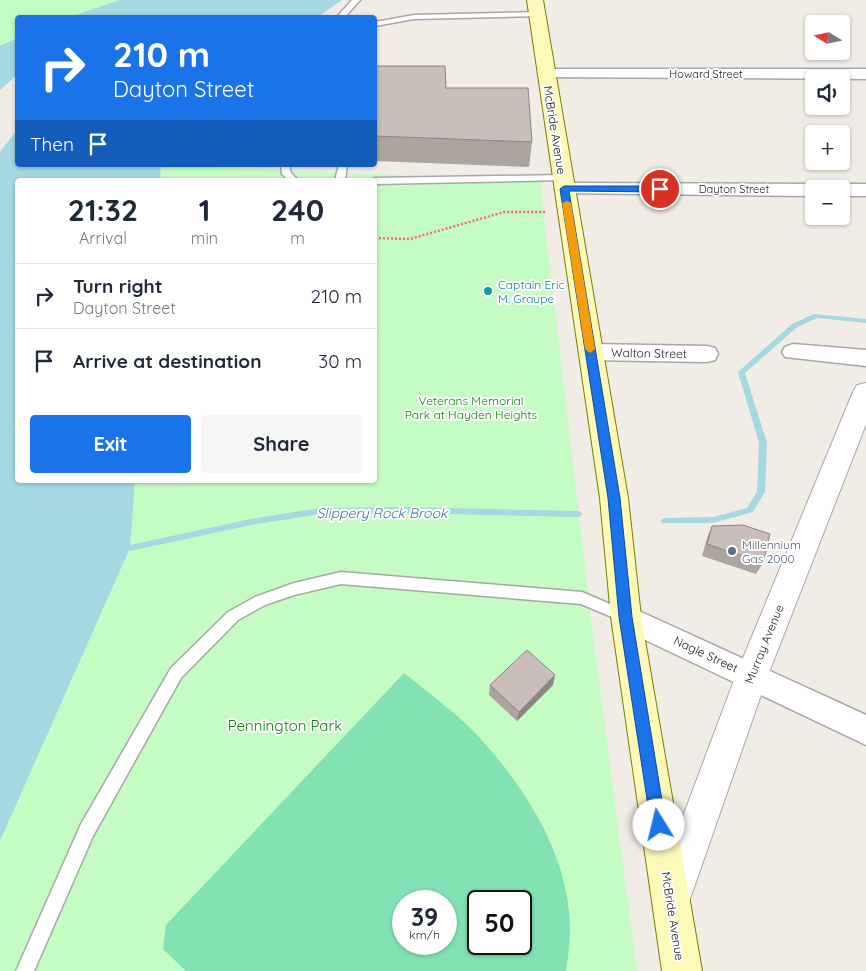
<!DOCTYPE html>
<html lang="en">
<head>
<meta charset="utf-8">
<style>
	:root { --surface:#fff; --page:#f6f6f7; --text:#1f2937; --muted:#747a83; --line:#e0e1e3; --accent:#1a73e8 }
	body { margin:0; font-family:Quicksand,sans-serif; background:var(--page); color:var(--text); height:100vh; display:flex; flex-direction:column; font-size:19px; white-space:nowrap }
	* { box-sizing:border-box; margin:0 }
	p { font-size:16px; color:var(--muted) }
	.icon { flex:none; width:28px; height:28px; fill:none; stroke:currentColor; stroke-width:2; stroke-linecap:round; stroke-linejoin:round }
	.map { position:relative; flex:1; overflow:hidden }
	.drawer { position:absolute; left:15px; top:178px; width:362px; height:305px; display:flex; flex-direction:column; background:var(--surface); border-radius:5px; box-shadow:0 1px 4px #0004 }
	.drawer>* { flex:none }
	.hud { position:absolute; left:15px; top:15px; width:362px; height:152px; border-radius:5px; box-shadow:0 1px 4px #0004; background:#1a73e8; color:#fff; overflow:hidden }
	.needle { width:32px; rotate:280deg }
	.fabs { position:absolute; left:805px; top:15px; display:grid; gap:10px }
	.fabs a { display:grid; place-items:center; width:45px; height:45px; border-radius:5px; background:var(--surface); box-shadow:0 1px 4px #0004; font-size:25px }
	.speed { position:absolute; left:392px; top:890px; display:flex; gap:10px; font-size:25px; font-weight:700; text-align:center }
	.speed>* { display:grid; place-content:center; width:65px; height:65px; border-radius:50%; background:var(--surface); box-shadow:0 1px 4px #0004; line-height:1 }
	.speed small { font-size:12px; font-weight:400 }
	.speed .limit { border:2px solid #111; border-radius:8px; background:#fff; color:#111 }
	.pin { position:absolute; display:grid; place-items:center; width:42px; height:42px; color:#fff; margin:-21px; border:2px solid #fff; border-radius:50%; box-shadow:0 1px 5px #0007 }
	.me { position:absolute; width:55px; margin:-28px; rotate:351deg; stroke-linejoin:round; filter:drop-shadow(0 0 4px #0008) }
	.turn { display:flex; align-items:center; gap:18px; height:105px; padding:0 15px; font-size:22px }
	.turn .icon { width:65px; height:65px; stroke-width:2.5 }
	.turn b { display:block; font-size:35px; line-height:42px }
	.then { display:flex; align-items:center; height:48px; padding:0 15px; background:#0003; gap:10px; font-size:19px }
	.eta { display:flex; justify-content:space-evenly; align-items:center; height:85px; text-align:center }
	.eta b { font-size:30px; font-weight:700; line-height:35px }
	.action { display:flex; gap:10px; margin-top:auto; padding:10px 15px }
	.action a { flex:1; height:58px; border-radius:5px; background:var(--accent); color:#fff; font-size:20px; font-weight:700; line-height:58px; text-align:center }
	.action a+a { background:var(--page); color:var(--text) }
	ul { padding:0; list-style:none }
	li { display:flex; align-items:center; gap:15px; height:65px; padding:0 15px; border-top:1px solid var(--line) }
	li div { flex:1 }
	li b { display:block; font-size:19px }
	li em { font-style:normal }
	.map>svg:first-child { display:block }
</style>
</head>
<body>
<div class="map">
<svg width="866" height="971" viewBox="0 0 866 971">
	<rect width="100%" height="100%" fill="#f1ece6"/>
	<!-- park -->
	<path fill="#c4fcc3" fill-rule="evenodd" d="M 0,0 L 119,0 L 70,17 L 18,18 L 17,38 L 0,48 Z
		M 161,165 L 540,181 L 593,635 L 637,971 L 0,971 L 0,841 L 130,548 L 135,480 L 375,480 L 375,180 L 160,180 ZM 404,901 L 446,901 L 446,944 L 404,944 ZM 479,901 L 521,901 L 521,944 L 479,944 Z"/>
	<!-- pitch -->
	<path fill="#82e2b4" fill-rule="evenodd" d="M 404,673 C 427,692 453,710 474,732 C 523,783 570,855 570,929 C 570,943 568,957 566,971 L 186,971 L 163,949 L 166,925 ZM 446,901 L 446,944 L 404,944 L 404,901 ZM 521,901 L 521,944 L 479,944 L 479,901 Z"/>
	<!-- water -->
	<path fill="#a5d8e0" d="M 119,0 L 342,0 L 318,17 L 70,17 Z
		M 17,38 L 17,75 L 0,90 L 0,46 Z
		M 17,130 L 18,165 L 161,165 L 160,180 L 18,180 L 18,480 L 135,480 L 130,548 L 0,841 L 0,152 Z"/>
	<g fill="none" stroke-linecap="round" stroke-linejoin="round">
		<!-- stream -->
		<path fill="#a5d8e0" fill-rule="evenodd" d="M 814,314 L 866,319 L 866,323 L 817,318 L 796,328 L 745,373 L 767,443 L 765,492 L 753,512 L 713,523 L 662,523 L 661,521 L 662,519 L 665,518 L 713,517 L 747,508 L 757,492 L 759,443 L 738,372 L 792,324 Z
			M 404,507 L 578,511 L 581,512 L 582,514 L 581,516 L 578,517 L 404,513 L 320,514 L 251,525 L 130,551 L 127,550 L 126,548 L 127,546 L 130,545 L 251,519 L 320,508 Z"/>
		<!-- service casing -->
		<g stroke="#a7a7a7" stroke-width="3">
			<path id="service" d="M 352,0 L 360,0 L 344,18 L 336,18 Z
				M 538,12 L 541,12 L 541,16 L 414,19 L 375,26 L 375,22 L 414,15 Z
				M 281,165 L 289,165 L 291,173 L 298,180 L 288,180 L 282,174 Z
				M 339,165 L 347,165 L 345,180 L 335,180 Z
				M 563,175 L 568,178 L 566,180 L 375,184 L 375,180 L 371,180 L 375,178 Z
				M 341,572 L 582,592 L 631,613 L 633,617 L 631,621 L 626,623 L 581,604 L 341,584 L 294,595 L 265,605 L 238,620 L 181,678 L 93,836 L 34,971 L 16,971 L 81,824 L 171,668 L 228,612 L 255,597 L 294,583 Z"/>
		</g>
		<!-- minor casing -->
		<g stroke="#a7a7a7" stroke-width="3">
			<path id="minor" d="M 547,69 L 866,69 L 866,79 L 541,77 L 539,74 L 541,71 Z
				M 564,183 L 814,184 L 822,189 L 814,189 L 814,196 L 557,193 L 555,189 L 557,185 Z
				M 841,184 L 866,184 L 866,196 L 841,196 L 841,189 L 833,189 Z
				M 590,344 L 707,346 L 715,348 L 718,354 L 715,360 L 707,362 L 590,360 L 582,357 L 579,352 L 582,347 Z
				M 793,344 L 866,350 L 866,366 L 785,357 L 782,352 L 785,347 Z
				M 626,605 L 866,715 L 866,745 L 616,626 L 612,617 L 616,608 Z"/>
		</g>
		<!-- tertiary casing -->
		<g stroke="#a7a7a7" stroke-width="2">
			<path id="tertiary" d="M 866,383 L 866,424 L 768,675 L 690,899 L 684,912 L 671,918 L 658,912 L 652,899 L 736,675 L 853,392 L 857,385 Z"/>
		</g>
		<!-- secondary casing -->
		<g stroke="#7c7d01" stroke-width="2">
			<path id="secondary" d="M 527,0 L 543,0 L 628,498 L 641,617 L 702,971 L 662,971 L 611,617 L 600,498 Z"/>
		</g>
		<!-- path -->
		<path stroke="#ff6a69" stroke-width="2.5" stroke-dasharray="2 2" stroke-linecap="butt" d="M 375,238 L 410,239 L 504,212 L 546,212"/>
		<!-- service -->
		<use href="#service" fill="#fff" fill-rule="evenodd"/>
		<!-- minor -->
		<use href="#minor" fill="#fff" fill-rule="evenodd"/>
		<!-- tertiary -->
		<use href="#tertiary" fill="#fff" fill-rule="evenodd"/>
		<!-- secondary -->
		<use href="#secondary" fill="#fcf9b9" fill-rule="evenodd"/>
	</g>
	<!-- wall -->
	<path fill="#ada39f" d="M 375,66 L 446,88 L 532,142 L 529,167 L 375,161 Z
		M 712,526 L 763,563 L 756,574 L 702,556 L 707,538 Z
		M 490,685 L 553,685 L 517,721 L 489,695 Z"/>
	<!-- shaded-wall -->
	<path fill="#8d8582" d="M 555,675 L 553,685 L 517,721 L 519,712 Z"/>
	<!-- building -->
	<path fill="#c9beb9" stroke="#8d8582" d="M 375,66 L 445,66 L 446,88 L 528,88 L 532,142 L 375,136 Z
		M 743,525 L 770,534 L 763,563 L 707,544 L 712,526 Z
		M 527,650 L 555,675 L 519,712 L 490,685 Z"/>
	<!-- route -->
	<path fill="#1a73e8" stroke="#114b97" d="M 564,186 L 660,186 L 665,189 L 660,192 L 569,191 L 620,498 L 632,617 L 666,825 L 664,830 L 659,832 L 654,830 L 651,825 L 619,617 L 608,498 L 560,189 Z"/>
	<!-- slow -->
	<path fill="#f59e0b" d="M 567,201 L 571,203 L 595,349 L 590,353 L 585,349 L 562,203 Z"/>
	<!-- markers -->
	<circle fill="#0f9aa8" stroke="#fff" stroke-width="2" cx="488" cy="291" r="5"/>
	<circle fill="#5c6f8a" stroke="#fff" stroke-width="2" cx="732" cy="551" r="5"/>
	<g text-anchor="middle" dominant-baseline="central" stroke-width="4" stroke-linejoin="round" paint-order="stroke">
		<!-- far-street labels -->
		<g font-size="11" fill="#202020" stroke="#fff">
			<text x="706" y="74">Howard Street</text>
			<text x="734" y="189">Dayton Street</text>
		</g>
		<!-- street labels -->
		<g font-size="12" fill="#202020" stroke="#fff">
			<text transform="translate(555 130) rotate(81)">McBride Avenue</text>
			<text transform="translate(649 353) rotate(1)">Walton Street</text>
			<text transform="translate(764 644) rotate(-68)">Murray Avenue</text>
			<text transform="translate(706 654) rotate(25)">Nagle Street</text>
			<text transform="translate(673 916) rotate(81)">McBride Avenue</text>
		</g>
		<!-- culture labels -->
		<g font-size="12" fill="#0d838f" stroke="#fff" text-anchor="start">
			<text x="498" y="284">Captain Eric<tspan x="498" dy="14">M. Graupe</tspan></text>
		</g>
		<!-- park labels -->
		<g font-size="12" fill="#0a8408" stroke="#fff">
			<text x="471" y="400">Veterans Memorial<tspan x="471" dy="14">Park at Hayden Heights</tspan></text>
		</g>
		<!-- service labels -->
		<g font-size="12" fill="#4e5e75" stroke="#fff" text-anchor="start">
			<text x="742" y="544">Millennium<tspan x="742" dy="14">Gas 2000</tspan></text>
		</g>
		<!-- water labels -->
		<g font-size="14" font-style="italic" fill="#40779c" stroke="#fff">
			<text x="382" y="513">Slippery Rock Brook</text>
		</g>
		<!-- near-park labels -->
		<g font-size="15" fill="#0a8408" stroke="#fff">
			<text x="285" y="725">Pennington Park</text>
		</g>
	</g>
</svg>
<div class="fabs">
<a><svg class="needle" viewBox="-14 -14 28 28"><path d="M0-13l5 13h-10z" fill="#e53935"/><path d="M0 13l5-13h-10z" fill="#747a83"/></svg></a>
<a><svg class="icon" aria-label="sound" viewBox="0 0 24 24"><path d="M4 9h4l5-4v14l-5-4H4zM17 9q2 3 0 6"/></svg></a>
<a>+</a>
<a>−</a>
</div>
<div class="speed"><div>39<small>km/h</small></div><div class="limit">50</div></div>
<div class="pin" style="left:660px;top:189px;background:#d93025"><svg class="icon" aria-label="arrive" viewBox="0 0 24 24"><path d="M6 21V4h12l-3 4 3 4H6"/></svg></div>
<svg class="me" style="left:659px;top:825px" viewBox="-20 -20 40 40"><circle r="19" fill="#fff"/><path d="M0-13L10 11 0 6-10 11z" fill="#1a73e8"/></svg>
<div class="hud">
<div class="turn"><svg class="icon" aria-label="right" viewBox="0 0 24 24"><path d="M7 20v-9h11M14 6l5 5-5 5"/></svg><div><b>210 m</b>Dayton Street</div></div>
<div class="then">Then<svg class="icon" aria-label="arrive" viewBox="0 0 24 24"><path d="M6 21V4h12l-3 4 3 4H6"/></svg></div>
</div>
<section class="drawer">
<div class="eta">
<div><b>21:32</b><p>Arrival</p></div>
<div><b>1</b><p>min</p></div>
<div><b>240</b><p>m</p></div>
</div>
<ul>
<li><svg class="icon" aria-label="right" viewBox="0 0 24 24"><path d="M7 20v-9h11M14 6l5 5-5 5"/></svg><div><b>Turn right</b><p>Dayton Street</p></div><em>210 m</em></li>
<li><svg class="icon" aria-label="arrive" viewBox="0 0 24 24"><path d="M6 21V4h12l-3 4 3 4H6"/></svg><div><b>Arrive at destination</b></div><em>30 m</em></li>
</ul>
<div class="action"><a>Exit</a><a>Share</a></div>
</section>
</div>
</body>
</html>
